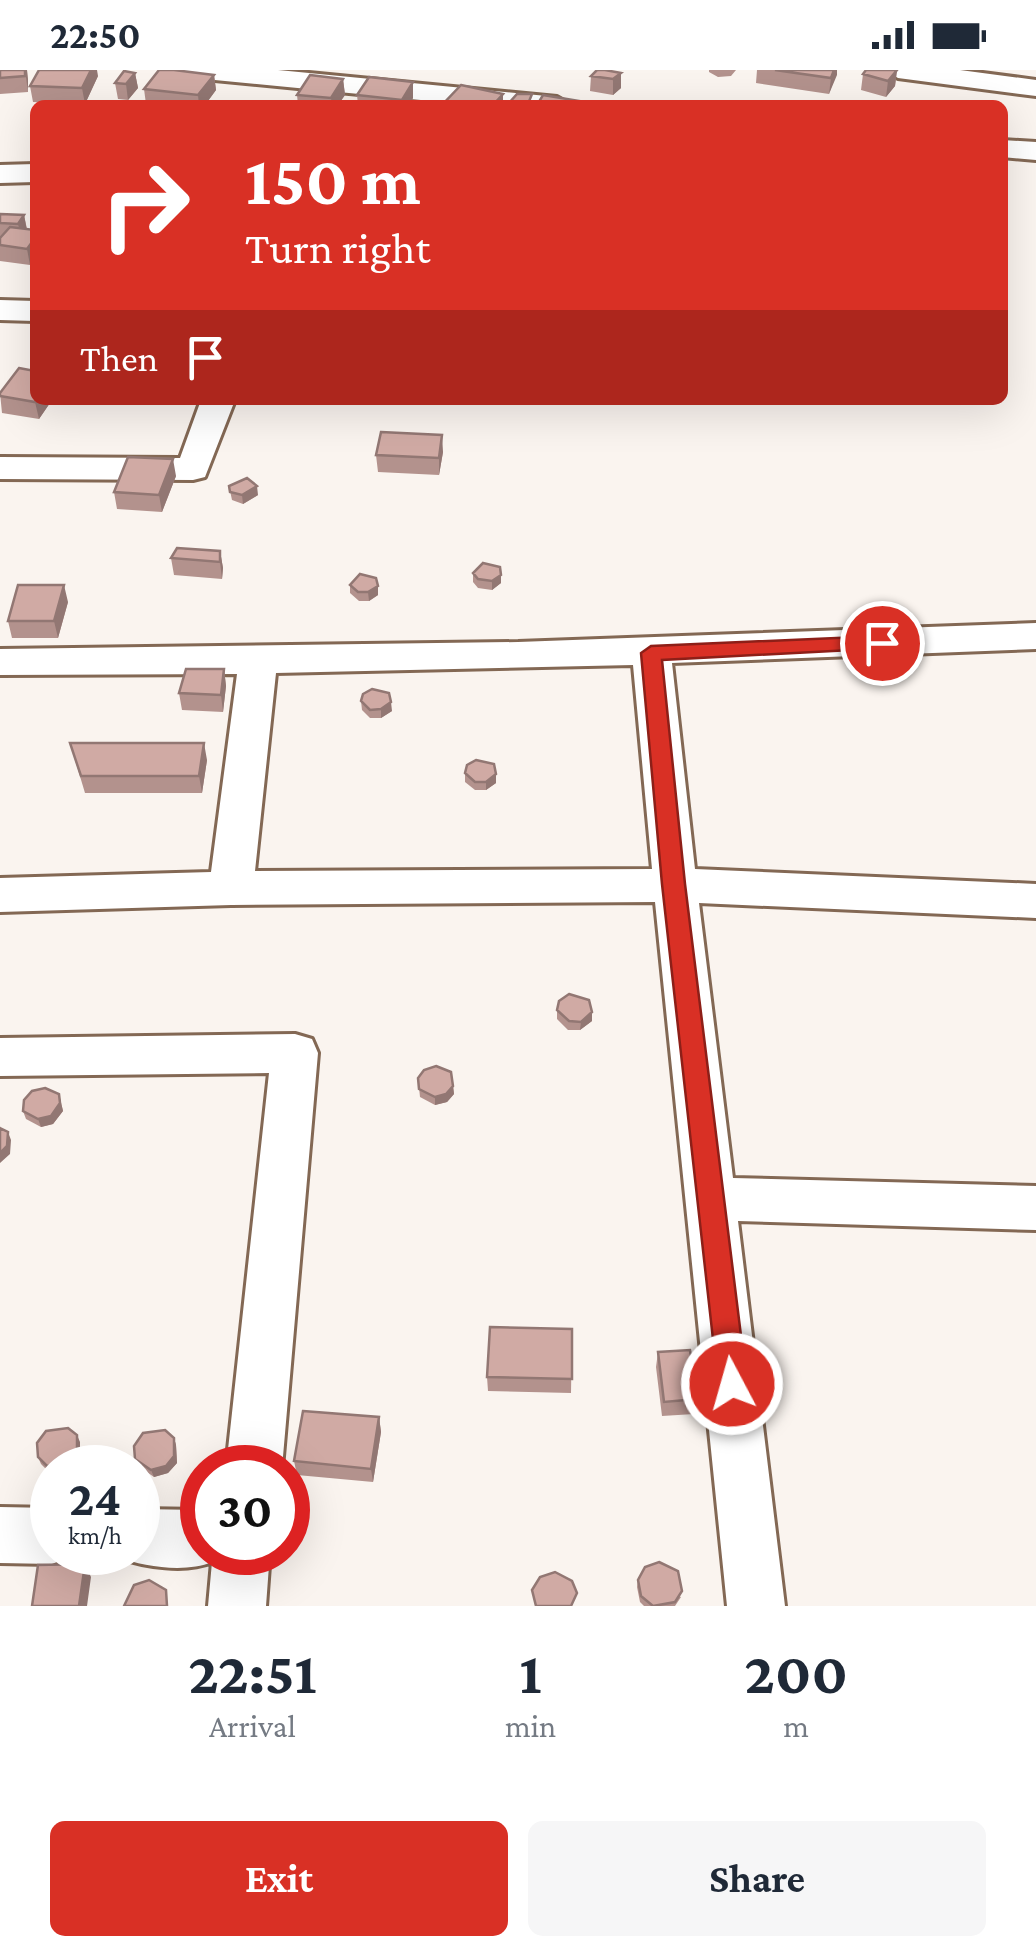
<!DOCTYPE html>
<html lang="en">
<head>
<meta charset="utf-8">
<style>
	:root { --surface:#fff; --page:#f6f6f7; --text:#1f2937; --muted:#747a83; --accent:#d93025 }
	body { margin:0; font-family:"Crimson Pro",serif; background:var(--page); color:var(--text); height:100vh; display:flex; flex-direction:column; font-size:38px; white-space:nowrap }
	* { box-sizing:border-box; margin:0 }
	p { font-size:32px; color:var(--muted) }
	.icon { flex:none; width:55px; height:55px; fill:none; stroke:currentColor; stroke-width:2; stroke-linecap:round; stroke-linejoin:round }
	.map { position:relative; height:1536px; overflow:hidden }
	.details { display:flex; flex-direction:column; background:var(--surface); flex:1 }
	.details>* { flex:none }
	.banner { position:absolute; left:30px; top:30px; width:978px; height:305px; border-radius:15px; box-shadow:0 10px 40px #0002; background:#d93025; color:#fff; overflow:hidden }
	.speed { position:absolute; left:30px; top:1375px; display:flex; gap:20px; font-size:50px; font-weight:700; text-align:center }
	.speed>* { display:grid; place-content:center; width:130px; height:130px; border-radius:50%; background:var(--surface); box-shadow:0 10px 40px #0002; line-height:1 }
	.speed small { font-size:25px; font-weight:400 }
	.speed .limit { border:15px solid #d22; background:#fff; color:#111 }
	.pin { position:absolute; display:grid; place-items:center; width:85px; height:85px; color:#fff; margin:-42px; border:5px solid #fff; border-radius:50%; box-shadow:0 2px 10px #0007 }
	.me { position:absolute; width:110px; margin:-55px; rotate:354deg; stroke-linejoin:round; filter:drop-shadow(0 0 8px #0008) }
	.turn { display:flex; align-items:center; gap:35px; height:210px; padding:0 50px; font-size:45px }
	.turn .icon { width:130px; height:130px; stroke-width:2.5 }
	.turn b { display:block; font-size:70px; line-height:85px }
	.then { display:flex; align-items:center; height:95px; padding:0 50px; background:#0003; gap:20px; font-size:38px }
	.eta { display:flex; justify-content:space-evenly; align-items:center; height:170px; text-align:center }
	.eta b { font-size:60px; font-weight:700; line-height:70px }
	.action { display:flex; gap:20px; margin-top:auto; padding:20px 50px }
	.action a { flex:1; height:115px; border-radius:15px; background:var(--accent); color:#fff; font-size:40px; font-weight:700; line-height:115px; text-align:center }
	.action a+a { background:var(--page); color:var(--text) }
	.status { display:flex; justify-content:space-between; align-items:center; height:70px; padding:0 50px; background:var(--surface); direction:ltr }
	.status svg { height:28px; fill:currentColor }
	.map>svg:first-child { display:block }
</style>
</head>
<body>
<div class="status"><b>22:50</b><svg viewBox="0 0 49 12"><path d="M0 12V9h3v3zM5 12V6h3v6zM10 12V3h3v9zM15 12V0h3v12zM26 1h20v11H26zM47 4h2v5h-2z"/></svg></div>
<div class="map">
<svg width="1036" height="1536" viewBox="0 0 1036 1536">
	<rect width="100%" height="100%" fill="#faf4ef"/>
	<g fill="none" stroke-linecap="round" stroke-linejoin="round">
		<!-- minor casing -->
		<g stroke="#836854" stroke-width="6">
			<path id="minor" d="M 181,0 L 278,0 L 557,27 L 571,35 L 472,35 L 194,8 Z
				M 885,0 L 960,0 L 1036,10 L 1036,26 L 898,8 Z
				M 1002,70 L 1036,72 L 1036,90 L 1002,87 Z
				M 35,94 L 35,112 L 0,113 L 0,95 Z
				M 0,230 L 35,231 L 35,251 L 0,250 Z
				M 201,330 L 235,330 L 205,407 L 193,410 L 0,409 L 0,387 L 180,388 Z
				M 1036,553 L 1036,579 L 672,593 L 695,799 L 1036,814 L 1036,848 L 699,833 L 733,1108 L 1036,1116 L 1036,1160 L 738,1151 L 785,1536 L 727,1536 L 655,832 L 231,835 L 0,842 L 0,808 L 211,802 L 237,604 L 0,605 L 0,579 L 518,572 ZM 633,595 L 652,799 L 255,801 L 276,603 Z
				M 295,964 L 312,969 L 318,983 L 282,1398 L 226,1398 L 269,1003 L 0,1006 L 0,968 Z
				M 0,1437 L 52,1438 L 52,1482 L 73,1482 L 72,1486 L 52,1494 L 0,1493 Z
				M 138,1439 L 202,1440 L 202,1482 L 270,1482 L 266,1536 L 208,1536 L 212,1492 C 186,1503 144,1497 118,1487 L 116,1482 L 138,1482 Z"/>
		</g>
		<!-- minor -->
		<use href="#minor" fill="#fff" fill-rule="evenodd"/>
	</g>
	<!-- wall -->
	<path fill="#b3928d" d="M 0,0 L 27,0 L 28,22 L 0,24 Z
		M 709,0 L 736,0 L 731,6 L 718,7 L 709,2 Z
		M 757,0 L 837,0 L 829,24 L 756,13 Z
		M 897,0 L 895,16 L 886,27 L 861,20 L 863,4 Z
		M 135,3 L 138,18 L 128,30 L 118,29 L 115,13 Z
		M 621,3 L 621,18 L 613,25 L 590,21 L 591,6 Z
		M 214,5 L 216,20 L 205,35 L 146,34 L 144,19 Z
		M 98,6 L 85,34 L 33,32 L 30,16 Z
		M 343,9 L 345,25 L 338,35 L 298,35 L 297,25 Z
		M 357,25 L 413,28 L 409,35 L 358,35 Z
		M 0,144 L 24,145 L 27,159 L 35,160 L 35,189 L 30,195 L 0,191 Z
		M 0,323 L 35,330 L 52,330 L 39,349 L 2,343 Z
		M 443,382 L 439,405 L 378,402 L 376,385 Z
		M 176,406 L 162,442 L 117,439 L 114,422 Z
		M 229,416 L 258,425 L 243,434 L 232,430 Z
		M 220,481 L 223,498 L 222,509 L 174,505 L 171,488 Z
		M 473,503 L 501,505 L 501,513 L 492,520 L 478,518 L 473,512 Z
		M 350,515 L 378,525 L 369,531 L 359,531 L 350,523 Z
		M 68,532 L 58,568 L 12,568 L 8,551 Z
		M 224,599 L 226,616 L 223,642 L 182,640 L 179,623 Z
		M 361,631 L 392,641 L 381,648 L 370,648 L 362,640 Z
		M 70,673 L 207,690 L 202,723 L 85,723 Z
		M 465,703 L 496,704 L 496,713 L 486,720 L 475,720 L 465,712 Z
		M 557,940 L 592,951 L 580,960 L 568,960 L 557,949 Z
		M 418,1008 L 453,1016 L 454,1024 L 447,1032 L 435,1035 L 420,1027 Z
		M 59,1024 L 63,1041 L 53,1054 L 41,1057 L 26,1049 L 23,1041 Z
		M 572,1259 L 571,1323 L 488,1321 L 487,1307 Z
		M 658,1282 L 697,1329 L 694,1344 L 662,1346 L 656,1297 Z
		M 379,1347 L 381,1362 L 373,1412 L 297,1405 L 294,1391 Z
		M 174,1368 L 176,1375 L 177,1393 L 168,1403 L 154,1407 L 138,1396 L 135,1389 Z
		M 80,1372 L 80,1390 L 73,1398 L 52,1398 L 52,1403 L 50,1403 L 41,1394 L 38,1387 Z
		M 638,1510 L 681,1527 L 675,1536 L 644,1536 L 640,1532 L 637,1517 Z"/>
	<!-- shaded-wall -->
	<path fill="#927773" d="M 25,0 L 27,0 L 28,9 L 28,22 Z
		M 91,0 L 97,0 L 98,6 L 85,34 L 82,18 Z
		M 834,0 L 837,0 L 837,5 L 829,24 L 831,8 Z
		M 897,0 L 895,16 L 886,27 L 888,11 Z
		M 135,3 L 138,18 L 128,30 L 126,14 Z
		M 621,3 L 621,18 L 613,25 L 613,9 Z
		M 214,5 L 216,20 L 205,35 L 199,35 L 198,25 Z
		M 343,9 L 345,25 L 338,35 L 332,35 L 331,28 Z
		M 413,12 L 413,28 L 409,35 L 402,35 L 402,30 Z
		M 503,24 L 503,35 L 493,35 Z
		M 24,145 L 27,161 L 22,170 L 18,154 Z
		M 35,168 L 35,189 L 30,195 L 27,179 Z
		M 36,330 L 52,330 L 39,349 L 35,332 Z
		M 442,365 L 443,382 L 439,405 L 439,388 Z
		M 173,389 L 176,406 L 162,442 L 159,425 Z
		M 257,416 L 258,425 L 243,434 L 242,425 Z
		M 220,481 L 223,498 L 222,509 L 220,492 Z
		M 501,505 L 501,513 L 492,520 L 492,511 Z
		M 64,515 L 68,532 L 58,568 L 54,551 Z
		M 378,516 L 378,525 L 369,531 L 368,522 Z
		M 224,599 L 226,616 L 223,642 L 221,625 Z
		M 391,632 L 392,641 L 381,648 L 381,639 Z
		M 204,673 L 207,690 L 202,723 L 199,706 Z
		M 496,704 L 496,713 L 486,720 L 486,712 Z
		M 592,942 L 592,951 L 580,960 L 581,952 Z
		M 453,1016 L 454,1024 L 447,1032 L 435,1035 L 435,1027 Z
		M 59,1024 L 63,1041 L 53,1054 L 41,1057 L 38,1049 Z
		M 8,1062 L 11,1070 L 10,1084 L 0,1093 L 0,1083 Z
		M 379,1347 L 381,1362 L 373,1412 L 371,1399 Z
		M 77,1365 L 80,1372 L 80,1390 L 73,1398 L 70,1398 L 68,1393 Z
		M 174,1368 L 176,1375 L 177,1393 L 168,1403 L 154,1407 L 151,1400 Z
		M 85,1494 L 91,1507 L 87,1536 L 79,1536 Z"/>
	<!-- building -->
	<path fill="#d0aaa4" stroke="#927773" stroke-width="2.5" d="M 0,0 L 25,0 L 25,6 L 0,8 Z
		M 39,0 L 91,0 L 82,18 L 30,16 Z
		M 159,0 L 174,0 L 214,5 L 198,25 L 144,19 Z
		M 597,0 L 605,0 L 621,3 L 613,9 L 591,6 Z
		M 775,0 L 834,0 L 831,8 Z
		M 866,0 L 897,0 L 888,11 L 863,4 Z
		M 124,1 L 135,3 L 126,14 L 115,13 Z
		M 310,5 L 343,9 L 331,28 L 297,25 Z
		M 369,7 L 413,12 L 402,30 L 357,25 Z
		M 461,15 L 503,24 L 493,35 L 449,35 L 443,34 Z
		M 517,24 L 532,24 L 528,34 L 509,33 Z
		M 543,25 L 603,35 L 537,35 Z
		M 0,144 L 24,145 L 18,154 L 0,153 Z
		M 10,157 L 35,160 L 35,168 L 27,179 L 0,175 L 0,168 Z
		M 19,298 L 35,301 L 36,330 L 35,332 L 0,326 L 0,323 Z
		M 381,362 L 442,365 L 439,388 L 376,385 Z
		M 128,387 L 173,389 L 159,425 L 114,422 Z
		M 247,408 L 257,416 L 242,425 L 230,422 L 229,416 Z
		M 177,478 L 220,481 L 220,492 L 171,488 Z
		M 483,493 L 500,497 L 501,505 L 492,511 L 478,509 L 473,503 Z
		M 360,504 L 376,508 L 378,516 L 368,522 L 358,522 L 350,515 Z
		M 18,515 L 64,515 L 54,551 L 8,551 Z
		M 186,599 L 224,599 L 221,625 L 179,623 Z
		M 372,619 L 389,623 L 391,632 L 381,639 L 370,640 L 361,631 L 363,624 Z
		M 70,673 L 204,673 L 199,706 L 81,706 Z
		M 476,690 L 494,694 L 496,704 L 486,712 L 475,712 L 465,703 L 467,695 Z
		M 569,924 L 589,930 L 592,942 L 581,952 L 569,951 L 557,940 L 559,931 Z
		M 436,996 L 451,1002 L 453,1016 L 446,1024 L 435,1027 L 419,1019 L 418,1008 L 424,1000 Z
		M 45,1018 L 59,1024 L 60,1033 L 51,1046 L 38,1049 L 23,1041 L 24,1030 L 32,1021 Z
		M 0,1058 L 8,1062 L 7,1076 L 0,1083 Z
		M 490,1257 L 572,1259 L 572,1309 L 487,1307 Z
		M 690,1280 L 697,1329 L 664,1332 L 658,1282 Z
		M 303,1341 L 379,1347 L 371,1399 L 294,1391 Z
		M 68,1358 L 77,1365 L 77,1383 L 68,1393 L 47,1396 L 38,1387 L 37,1373 L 46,1361 Z
		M 165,1360 L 174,1368 L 174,1386 L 166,1396 L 151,1400 L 135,1389 L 134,1376 L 143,1363 Z
		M 659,1492 L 678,1501 L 682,1521 L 675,1532 L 653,1536 L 641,1526 L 638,1510 L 645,1497 Z
		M 85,1494 L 79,1536 L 32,1536 L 38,1495 Z
		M 555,1502 L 572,1511 L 577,1523 L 571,1536 L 536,1536 L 532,1520 L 540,1507 Z
		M 149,1510 L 166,1520 L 167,1536 L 124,1536 L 134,1515 Z"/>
	<!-- route -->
	<path fill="#d93025" stroke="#8d1f18" stroke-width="2.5" d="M 882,566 L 892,573 L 889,578 L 662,590 L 685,814 L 747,1314 L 743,1324 L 732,1328 L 722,1324 L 718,1314 L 662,814 L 641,583 L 651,576 Z"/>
</svg>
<div class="speed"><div>24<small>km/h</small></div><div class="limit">30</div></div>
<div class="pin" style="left:882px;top:573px;background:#d93025"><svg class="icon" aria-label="arrive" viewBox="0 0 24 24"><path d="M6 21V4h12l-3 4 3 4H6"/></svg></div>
<svg class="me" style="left:732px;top:1314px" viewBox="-20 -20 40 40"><circle r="17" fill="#d93025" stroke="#fff" stroke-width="3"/><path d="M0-11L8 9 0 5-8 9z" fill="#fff"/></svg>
<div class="banner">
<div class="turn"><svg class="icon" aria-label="right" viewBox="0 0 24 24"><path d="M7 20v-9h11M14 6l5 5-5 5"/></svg><div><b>150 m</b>Turn right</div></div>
<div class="then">Then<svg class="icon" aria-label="arrive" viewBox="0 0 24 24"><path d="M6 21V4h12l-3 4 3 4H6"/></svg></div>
</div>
</div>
<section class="details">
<div class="eta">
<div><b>22:51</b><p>Arrival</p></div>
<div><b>1</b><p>min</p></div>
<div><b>200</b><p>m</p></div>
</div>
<div class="action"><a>Exit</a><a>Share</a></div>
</section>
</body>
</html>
